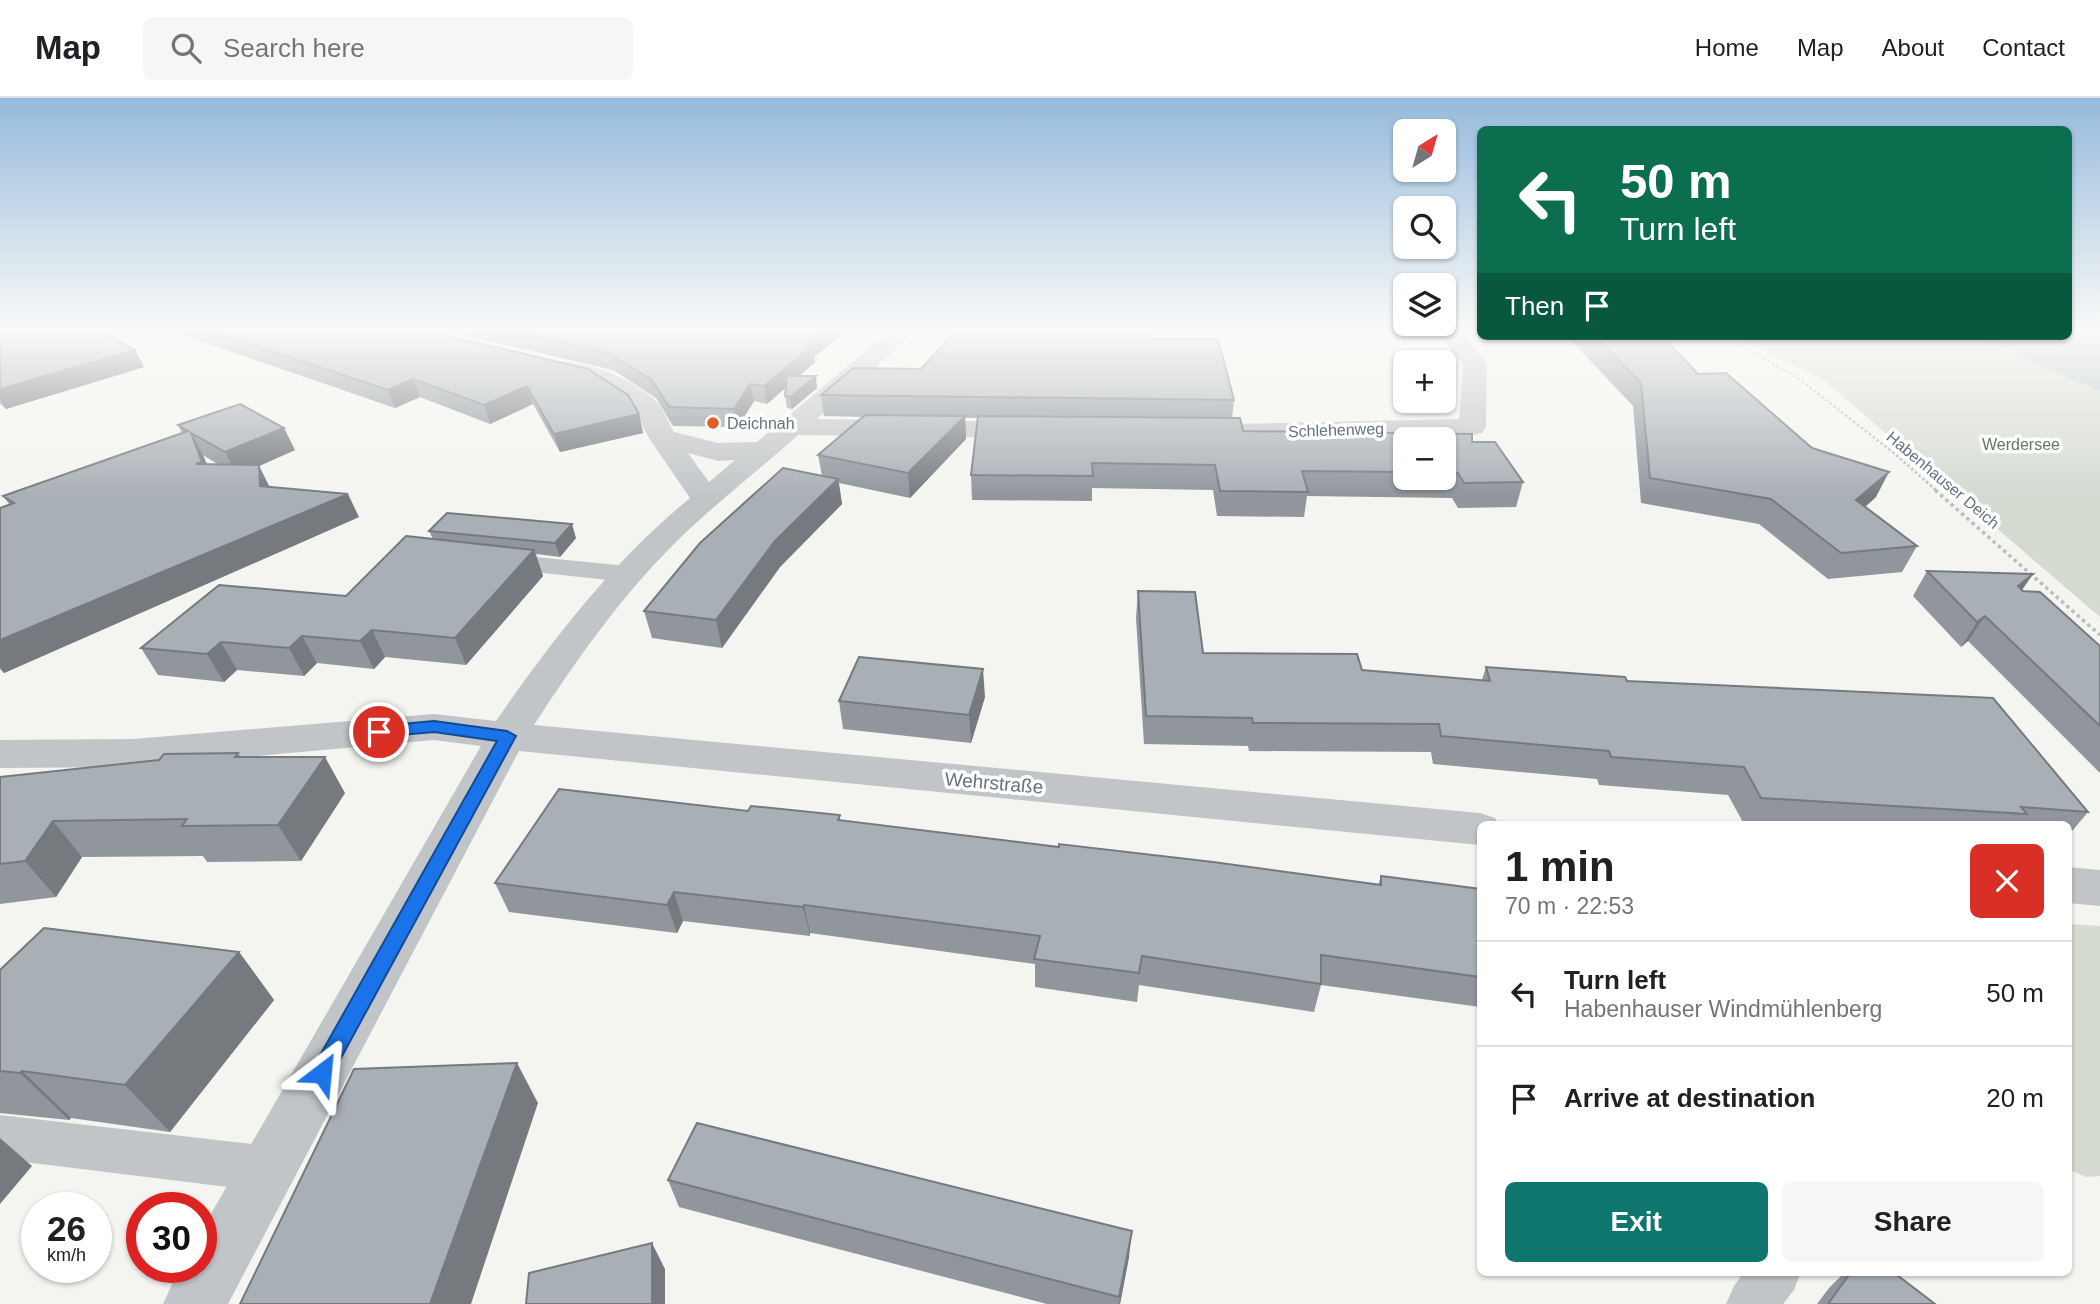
<!DOCTYPE html>
<html lang="en">
<head>
<meta charset="utf-8">
<style>
	:root { --surface:#fff; --page:#f6f6f6; --text:#202124; --muted:#757577; --line:#e0e0e0; --accent:#0f766e }
	body { margin:0; font-family:Arial,sans-serif; background:var(--page); color:var(--text); height:100vh; display:flex; flex-direction:column; font-size:26px; white-space:nowrap }
	* { box-sizing:border-box; margin:0 }
	p { font-size:23px; color:var(--muted) }
	.icon { flex:none; width:38px; height:38px; fill:none; stroke:currentColor; stroke-width:2; stroke-linecap:round; stroke-linejoin:round }
	.map { position:relative; flex:1; overflow:hidden }
	.drawer { position:absolute; left:1477px; top:723px; width:595px; height:455px; display:flex; flex-direction:column; background:var(--surface); border-radius:10px; box-shadow:0 2px 5px #0004 }
	.drawer>* { flex:none }
	.top-card { position:absolute; left:1477px; top:28px; width:595px; height:214px; border-radius:10px; box-shadow:0 2px 5px #0004; background:#0b6e4f; color:#fff; overflow:hidden }
	.needle { width:46px; rotate:37deg }
	.buttons { position:absolute; left:1393px; top:21px; display:grid; gap:14px }
	.buttons a { display:grid; place-items:center; width:63px; height:63px; border-radius:10px; background:var(--surface); box-shadow:0 2px 5px #0004; font-size:35px }
	.speed { position:absolute; left:21px; top:1094px; display:flex; gap:14px; font-size:35px; font-weight:700; text-align:center }
	.speed>* { display:grid; place-content:center; width:91px; height:91px; border-radius:50%; background:var(--surface); box-shadow:0 2px 5px #0004; line-height:1 }
	.speed small { font-size:18px; font-weight:400 }
	.speed .limit { border:10px solid #d22; background:#fff; color:#111 }
	.pin { position:absolute; display:grid; place-items:center; width:60px; height:60px; color:#fff; margin:-30px; border:4px solid #fff; border-radius:50%; box-shadow:0 2px 7px #0007 }
	.me { position:absolute; width:77px; margin:-38px; rotate:29deg; stroke-linejoin:round; filter:drop-shadow(0 0 5px #0008) }
	.turn { display:flex; align-items:center; gap:24px; height:147px; padding:0 28px; font-size:32px }
	.turn .icon { width:91px; height:91px; stroke-width:2.5 }
	.turn b { display:block; font-size:49px; line-height:60px }
	.then { display:flex; align-items:center; height:66px; padding:0 28px; background:#0003; gap:14px; font-size:26px }
	.round { display:grid; place-items:center; flex:none; width:74px; height:74px; border-radius:10px; background:var(--page) }
	.head { display:flex; align-items:center; justify-content:space-between; height:119px; padding:0 28px }
	h1 { font-size:42px; font-weight:600; line-height:52px }
	.cta { display:flex; gap:14px; margin-top:auto; padding:14px 28px }
	.cta a { flex:1; height:80px; border-radius:10px; background:var(--accent); color:#fff; font-size:28px; font-weight:600; line-height:80px; text-align:center }
	.cta a+a { background:var(--page); color:var(--text) }
	ul { padding:0; list-style:none }
	li { display:flex; align-items:center; gap:21px; height:105px; padding:0 28px; border-top:2px solid var(--line) }
	li div { flex:1 }
	li b { display:block; font-size:26px }
	li em { font-style:normal }
	header { display:flex; align-items:center; gap:42px; box-sizing:border-box; height:98px; padding:0 35px; background:var(--surface); border-bottom:2px solid var(--line) }
	header strong { font-size:33px }
	nav { display:flex; gap:38px; margin-inline-start:auto; font-size:24px }
	.search { width:490px; height:63px; background:var(--page); display:flex; align-items:center; gap:18px; box-sizing:border-box; padding:0 24px; border-radius:10px; color:var(--muted); font-size:26px }
	.map>svg:first-child { display:block }
</style>
</head>
<body>
<header>
<strong>Map</strong>
<div class="search"><svg class="icon" aria-label="search" viewBox="0 0 24 24"><circle cx="10" cy="10" r="6"/><path d="M15 15l6 6"/></svg>Search here</div>
<nav><a>Home</a><a>Map</a><a>About</a><a>Contact</a></nav>
</header>
<div class="map">
<svg width="2100" height="1206" viewBox="0 0 2100 1206">
	<rect width="100%" height="100%" fill="#f4f4f0"/>
	<!-- green -->
	<path fill="#d5dbd1" d="M 1733,238 L 1976,238 L 2100,294 L 2100,519 L 1825,283 Z
		M 2068,826 L 2100,828 L 2100,1078 L 2087,1079 L 2069,1072 Z"/>
	<!-- water -->
	<path fill="#bac4c9" d="M 2069,230 L 2100,230 L 2100,294 L 1976,238 L 2068,238 Z"/>
	<g fill="none" stroke-linecap="round" stroke-linejoin="round">
		<!-- path-far1 -->
		<path stroke="#bbbdbf" stroke-width="2.5" stroke-dasharray="2.5 2.5" stroke-linecap="butt" d="M 1724,238 L 1798,280 L 1895,356 L 1937,393"/>
		<!-- path -->
		<path stroke="#bbbdbf" stroke-width="3.5" stroke-dasharray="3.5 3.5" stroke-linecap="butt" d="M 1935,392 L 2100,537"/>
		<!-- service -->
		<path fill="#c2c5c8" fill-rule="evenodd" d="M 496,455 L 627,468 L 637,470 L 641,476 L 637,482 L 627,484 L 486,469 L 483,463 L 486,457 Z
			M 0,1017 L 269,1048 L 286,1055 L 292,1071 L 286,1087 L 269,1094 L 0,1061 Z
			M 1744,1174 L 1801,1174 L 1794,1192 L 1783,1206 L 1726,1206 L 1734,1188 Z"/>
		<!-- minor -->
		<path fill="#c2c5c8" fill-rule="evenodd" d="M 893,230 L 919,230 L 817,321 L 1028,324 L 1038,326 L 1042,332 L 1038,338 L 1028,340 L 798,337 C 759,372 716,405 678,442 C 622,497 577,561 534,627 L 1480,715 L 1495,720 L 1499,726 L 1480,726 L 1480,747 L 519,653 L 228,1206 L 163,1206 L 180,1169 L 201,1169 L 201,1133 L 481,648 L 434,642 L 133,669 L 0,670 L 0,642 L 133,641 L 434,616 L 496,623 C 553,541 612,464 690,400 L 649,340 L 635,313 L 595,286 L 553,276 L 549,271 L 553,266 C 583,258 632,282 654,301 C 663,309 668,324 674,334 L 718,345 L 757,344 ZM 688,355 L 718,363 L 735,362 L 709,384 Z
			M 1433,230 L 1457,230 L 1487,266 L 1486,329 L 1482,335 L 1472,337 L 1235,342 L 1225,340 L 1221,334 L 1225,328 L 1235,326 L 1459,321 L 1463,267 Z
			M 2068,769 L 2100,772 L 2100,808 L 2068,805 Z"/>
	</g>
	<!-- wall -->
	<path fill="#90969c" fill-rule="evenodd" d="M 0,230 L 135,252 L 144,269 L 6,311 L 0,306 Z
		M 162,230 L 414,230 L 639,316 L 643,335 L 560,354 L 533,306 L 490,326 L 420,299 L 395,310 Z
		M 433,230 L 844,230 L 842,232 L 843,236 L 814,259 L 815,264 L 799,278 L 817,290 L 792,311 L 787,310 L 785,298 L 786,289 L 767,306 L 754,303 L 738,329 L 673,328 L 656,300 L 613,272 Z
		M 987,230 L 1149,230 L 1150,241 L 1218,241 L 1234,302 L 1232,320 L 1240,320 L 1243,333 L 1472,336 L 1472,344 L 1495,344 L 1523,384 L 1516,409 L 1458,410 L 1452,400 L 1307,398 L 1304,419 L 1217,418 L 1213,392 L 1092,390 L 1092,403 L 972,402 L 971,377 L 978,320 L 965,320 L 966,341 L 910,400 L 839,385 L 842,406 L 780,469 L 722,550 L 652,540 L 644,513 L 700,445 L 783,370 L 822,378 L 818,357 L 863,319 L 824,318 L 821,297 L 853,270 L 921,271 L 956,233 L 982,236 ZM 1405,341 L 1444,341 L 1444,380 L 1405,380 Z
		M 1567,238 L 1662,238 L 1698,276 L 1812,350 L 1876,399 L 1865,409 L 1917,448 L 1902,474 L 1828,481 L 1759,426 L 1641,405 L 1633,308 Z
		M 178,327 L 295,352 L 259,368 L 269,388 L 359,419 L 4,575 L 0,571 L 0,410 L 10,407 L 3,398 L 182,335 ZM 203,357 L 219,367 L 207,366 Z
		M 429,433 L 576,440 L 560,459 L 536,456 L 543,478 L 466,567 L 385,559 L 374,571 L 317,565 L 304,578 L 237,572 L 224,584 L 158,577 L 141,550 L 346,498 L 433,441 Z
		M 1927,473 L 2033,476 L 2022,492 L 2100,548 L 2100,675 L 1968,543 L 1961,549 L 1913,498 Z
		M 1138,493 L 1203,555 L 1362,572 L 1482,582 L 1486,569 L 1627,583 L 2088,714 L 2068,738 L 2068,726 L 1744,726 L 1728,697 L 1599,687 L 1597,681 L 1433,666 L 1431,654 L 1249,653 L 1248,648 L 1144,646 L 1136,520 Z
		M 985,599 L 971,645 L 843,631 L 839,603 Z
		M 238,655 L 241,659 L 345,695 L 301,763 L 207,764 L 203,758 L 82,759 L 56,799 L 0,806 L 0,679 Z
		M 748,713 L 840,717 L 840,722 L 1378,787 L 1381,778 L 1480,791 L 1480,909 L 1321,887 L 1314,914 L 1139,887 L 1137,904 L 1035,889 L 1035,866 L 810,835 L 810,838 L 683,823 L 677,835 L 509,814 L 495,785 Z
		M 239,854 L 274,902 L 170,1034 L 71,1020 L 69,1022 L 0,1015 L 0,872 Z
		M 668,1082 L 1129,1159 L 1120,1206 L 1047,1206 L 679,1109 Z
		M 1845,1174 L 1893,1174 L 1935,1206 L 1817,1206 L 1829,1190 Z"/>
	<!-- shaded-wall -->
	<path fill="#767a7f" d="M 826,230 L 844,230 L 842,232 L 843,236 L 814,259 L 815,264 L 767,306 L 764,288 L 806,246 Z
		M 135,252 L 144,269 L 6,311 L 0,301 L 0,291 Z
		M 816,278 L 817,290 L 792,311 L 790,299 Z
		M 413,281 L 420,299 L 395,310 L 388,292 Z
		M 750,286 L 754,303 L 738,329 L 734,311 Z
		M 527,288 L 533,306 L 490,326 L 484,307 Z
		M 639,316 L 643,335 L 560,354 L 554,336 Z
		M 965,318 L 966,341 L 910,400 L 908,375 Z
		M 284,330 L 295,352 L 259,368 L 270,390 L 272,411 L 237,377 L 225,354 Z
		M 191,335 L 203,357 L 215,387 L 196,366 Z
		M 1889,374 L 1876,399 L 1843,428 L 1856,402 Z
		M 838,381 L 842,406 L 780,469 L 722,550 L 716,522 L 775,443 Z
		M 348,396 L 359,419 L 4,575 L 0,569 L 0,542 Z
		M 572,426 L 576,440 L 560,459 L 555,445 Z
		M 534,452 L 543,478 L 466,567 L 455,540 Z
		M 2033,476 L 2016,500 L 2018,488 Z
		M 1985,518 L 1968,543 L 1961,549 L 1977,524 Z
		M 372,532 L 385,559 L 374,571 L 360,543 Z
		M 302,538 L 317,565 L 304,578 L 289,550 Z
		M 221,544 L 237,572 L 224,584 L 207,556 Z
		M 983,571 L 985,599 L 971,645 L 969,617 Z
		M 325,659 L 345,695 L 301,763 L 278,727 Z
		M 53,723 L 82,759 L 56,799 L 25,763 Z
		M 674,794 L 683,823 L 677,835 L 667,807 Z
		M 804,807 L 810,835 L 810,838 L 803,809 Z
		M 239,854 L 274,902 L 170,1034 L 125,987 Z
		M 517,965 L 538,1005 L 471,1206 L 430,1206 Z
		M 22,973 L 71,1020 L 69,1022 L 20,975 Z
		M 0,1040 L 32,1068 L 0,1106 Z
		M 1132,1133 L 1129,1159 L 1120,1206 L 1119,1206 Z
		M 652,1145 L 665,1171 L 665,1206 L 652,1206 Z"/>
	<!-- building -->
	<path fill="#a8afb5" stroke="#767a7f" stroke-width="2" d="M 0,230 L 95,230 L 135,252 L 0,291 Z
		M 203,230 L 414,230 L 588,271 L 628,297 L 639,316 L 554,336 L 527,288 L 484,307 L 413,281 L 388,292 Z
		M 499,230 L 826,230 L 806,246 L 813,247 L 764,288 L 750,286 L 734,311 L 669,309 L 652,282 L 608,255 Z
		M 987,230 L 1149,230 L 1150,241 L 1218,241 L 1234,302 L 821,297 L 853,270 L 921,271 L 956,233 L 982,236 Z
		M 1595,238 L 1662,238 L 1698,276 L 1726,275 L 1812,350 L 1889,374 L 1856,402 L 1917,448 L 1841,455 L 1771,401 L 1650,380 L 1641,285 Z
		M 787,278 L 816,278 L 790,299 L 785,298 Z
		M 240,306 L 284,330 L 225,354 L 191,335 L 202,364 L 196,366 L 259,367 L 260,388 L 348,396 L 0,542 L 0,410 L 14,405 L 3,398 L 188,333 L 178,327 Z
		M 865,317 L 965,318 L 908,375 L 818,357 Z
		M 978,318 L 1240,320 L 1243,333 L 1472,336 L 1472,344 L 1495,344 L 1523,384 L 1464,385 L 1458,375 L 1444,375 L 1444,341 L 1405,341 L 1405,374 L 1302,373 L 1308,394 L 1220,393 L 1215,367 L 1092,365 L 1093,378 L 971,377 Z
		M 783,370 L 838,381 L 775,443 L 716,522 L 644,513 L 700,445 Z
		M 447,415 L 572,426 L 555,445 L 429,433 Z
		M 406,438 L 534,452 L 455,540 L 372,532 L 360,543 L 302,538 L 289,550 L 221,544 L 207,556 L 141,550 L 219,487 L 346,498 Z
		M 1927,473 L 2033,476 L 2018,488 L 2023,493 L 2040,494 L 2100,548 L 2100,628 L 1985,518 L 1977,524 Z
		M 1138,493 L 1195,494 L 1203,555 L 1357,556 L 1362,572 L 1490,583 L 1486,569 L 1625,579 L 1627,583 L 1993,600 L 2088,714 L 2021,709 L 2027,716 L 1761,700 L 1744,669 L 1611,659 L 1609,653 L 1441,638 L 1439,626 L 1253,625 L 1252,620 L 1146,618 Z
		M 859,559 L 983,571 L 969,617 L 839,603 Z
		M 238,655 L 235,659 L 325,659 L 278,727 L 182,728 L 187,721 L 53,723 L 25,763 L 0,766 L 0,679 L 159,662 L 164,656 Z
		M 559,691 L 748,713 L 751,708 L 840,717 L 838,722 L 1059,749 L 1059,746 L 1213,764 L 1381,787 L 1381,778 L 1480,791 L 1480,879 L 1321,857 L 1321,886 L 1142,858 L 1139,875 L 1034,861 L 1040,838 L 804,807 L 803,809 L 674,794 L 667,807 L 495,785 Z
		M 44,830 L 239,854 L 125,987 L 22,973 L 20,975 L 0,973 L 0,872 Z
		M 517,965 L 430,1206 L 240,1206 L 354,971 Z
		M 697,1025 L 1132,1133 L 1119,1199 L 668,1082 Z
		M 652,1145 L 652,1206 L 526,1206 L 529,1175 Z
		M 1851,1174 L 1893,1174 L 1935,1206 L 1828,1206 Z"/>
	<!-- sky -->
	<linearGradient id="sky" x2="0" y2="1"><stop stop-color="#95badc"/><stop offset="0.58" stop-color="#fafaf8"/><stop offset="1" stop-color="#fafaf8" stop-opacity="0"/></linearGradient>
	<rect width="2100" height="399" fill="url(#sky)"/>
	<!-- route -->
	<path fill="#1a73e8" stroke="#114b97" stroke-width="2" d="M 434,623 L 507,633 L 516,638 L 329,982 L 322,985 L 314,982 L 311,975 L 314,968 L 497,643 L 434,634 L 379,639 L 371,634 L 379,628 Z"/>
	<!-- markers -->
	<circle fill="#df5c25" stroke="#fff" stroke-width="2.5" cx="713" cy="325" r="7"/>
	<g text-anchor="middle" dominant-baseline="central" stroke-width="7" stroke-linejoin="round" paint-order="stroke">
		<!-- far-poi labels -->
		<g font-size="16" fill="#647281" stroke="#fff" text-anchor="start">
			<text x="727" y="325">Deichnah</text>
		</g>
		<!-- far-street labels -->
		<g font-size="16" fill="#647281" stroke="#fff">
			<text transform="translate(1336 332) rotate(-2)">Schlehenweg</text>
			<text transform="translate(1943 382) rotate(40)">Habenhauser Deich</text>
		</g>
		<!-- far-park labels -->
		<g font-size="16" fill="#657862" stroke="#fff">
			<text x="2021" y="346">Werdersee</text>
		</g>
		<!-- street labels -->
		<g font-size="19" fill="#647281" stroke="#fff">
			<text transform="translate(994 685) rotate(5)">Wehrstraße</text>
		</g>
	</g>
</svg>
<div class="buttons">
<a><svg class="needle" viewBox="-14 -14 28 28"><path d="M0-13l5 13h-10z" fill="#e53935"/><path d="M0 13l5-13h-10z" fill="#757577"/></svg></a>
<a><svg class="icon" aria-label="search" viewBox="0 0 24 24"><circle cx="10" cy="10" r="6"/><path d="M15 15l6 6"/></svg></a>
<a><svg class="icon" aria-label="layers" viewBox="0 0 24 24"><path d="M12 4l9 5-9 5-9-5zM3 14l9 5 9-5"/></svg></a>
<a>+</a>
<a>−</a>
</div>
<div class="speed"><div>26<small>km/h</small></div><div class="limit">30</div></div>
<div class="pin" style="left:379px;top:634px;background:#d93025"><svg class="icon" aria-label="arrive" viewBox="0 0 24 24"><path d="M6 21V4h12l-3 4 3 4H6"/></svg></div>
<svg class="me" style="left:322px;top:975px" viewBox="-20 -20 40 40"><path d="M0-17L14 15 0 8-14 15z" fill="#1a73e8" stroke="#fff" stroke-width="4"/></svg>
<div class="top-card">
<div class="turn"><svg class="icon" aria-label="left" viewBox="0 0 24 24"><path d="M17 20v-9H6M10 6l-5 5 5 5"/></svg><div><b>50 m</b>Turn left</div></div>
<div class="then">Then<svg class="icon" aria-label="arrive" viewBox="0 0 24 24"><path d="M6 21V4h12l-3 4 3 4H6"/></svg></div>
</div>
<section class="drawer">
<div class="head"><div><h1>1 min</h1><p>70 m · 22:53</p></div><a class="round" style="background:#d93025;color:#fff"><svg class="icon" aria-label="close" viewBox="0 0 24 24"><path d="M6 6l12 12M18 6L6 18"/></svg></a></div>
<ul>
<li><svg class="icon" aria-label="left" viewBox="0 0 24 24"><path d="M17 20v-9H6M10 6l-5 5 5 5"/></svg><div><b>Turn left</b><p>Habenhauser Windmühlenberg</p></div><em>50 m</em></li>
<li><svg class="icon" aria-label="arrive" viewBox="0 0 24 24"><path d="M6 21V4h12l-3 4 3 4H6"/></svg><div><b>Arrive at destination</b></div><em>20 m</em></li>
</ul>
<div class="cta"><a>Exit</a><a>Share</a></div>
</section>
</div>
</body>
</html>
